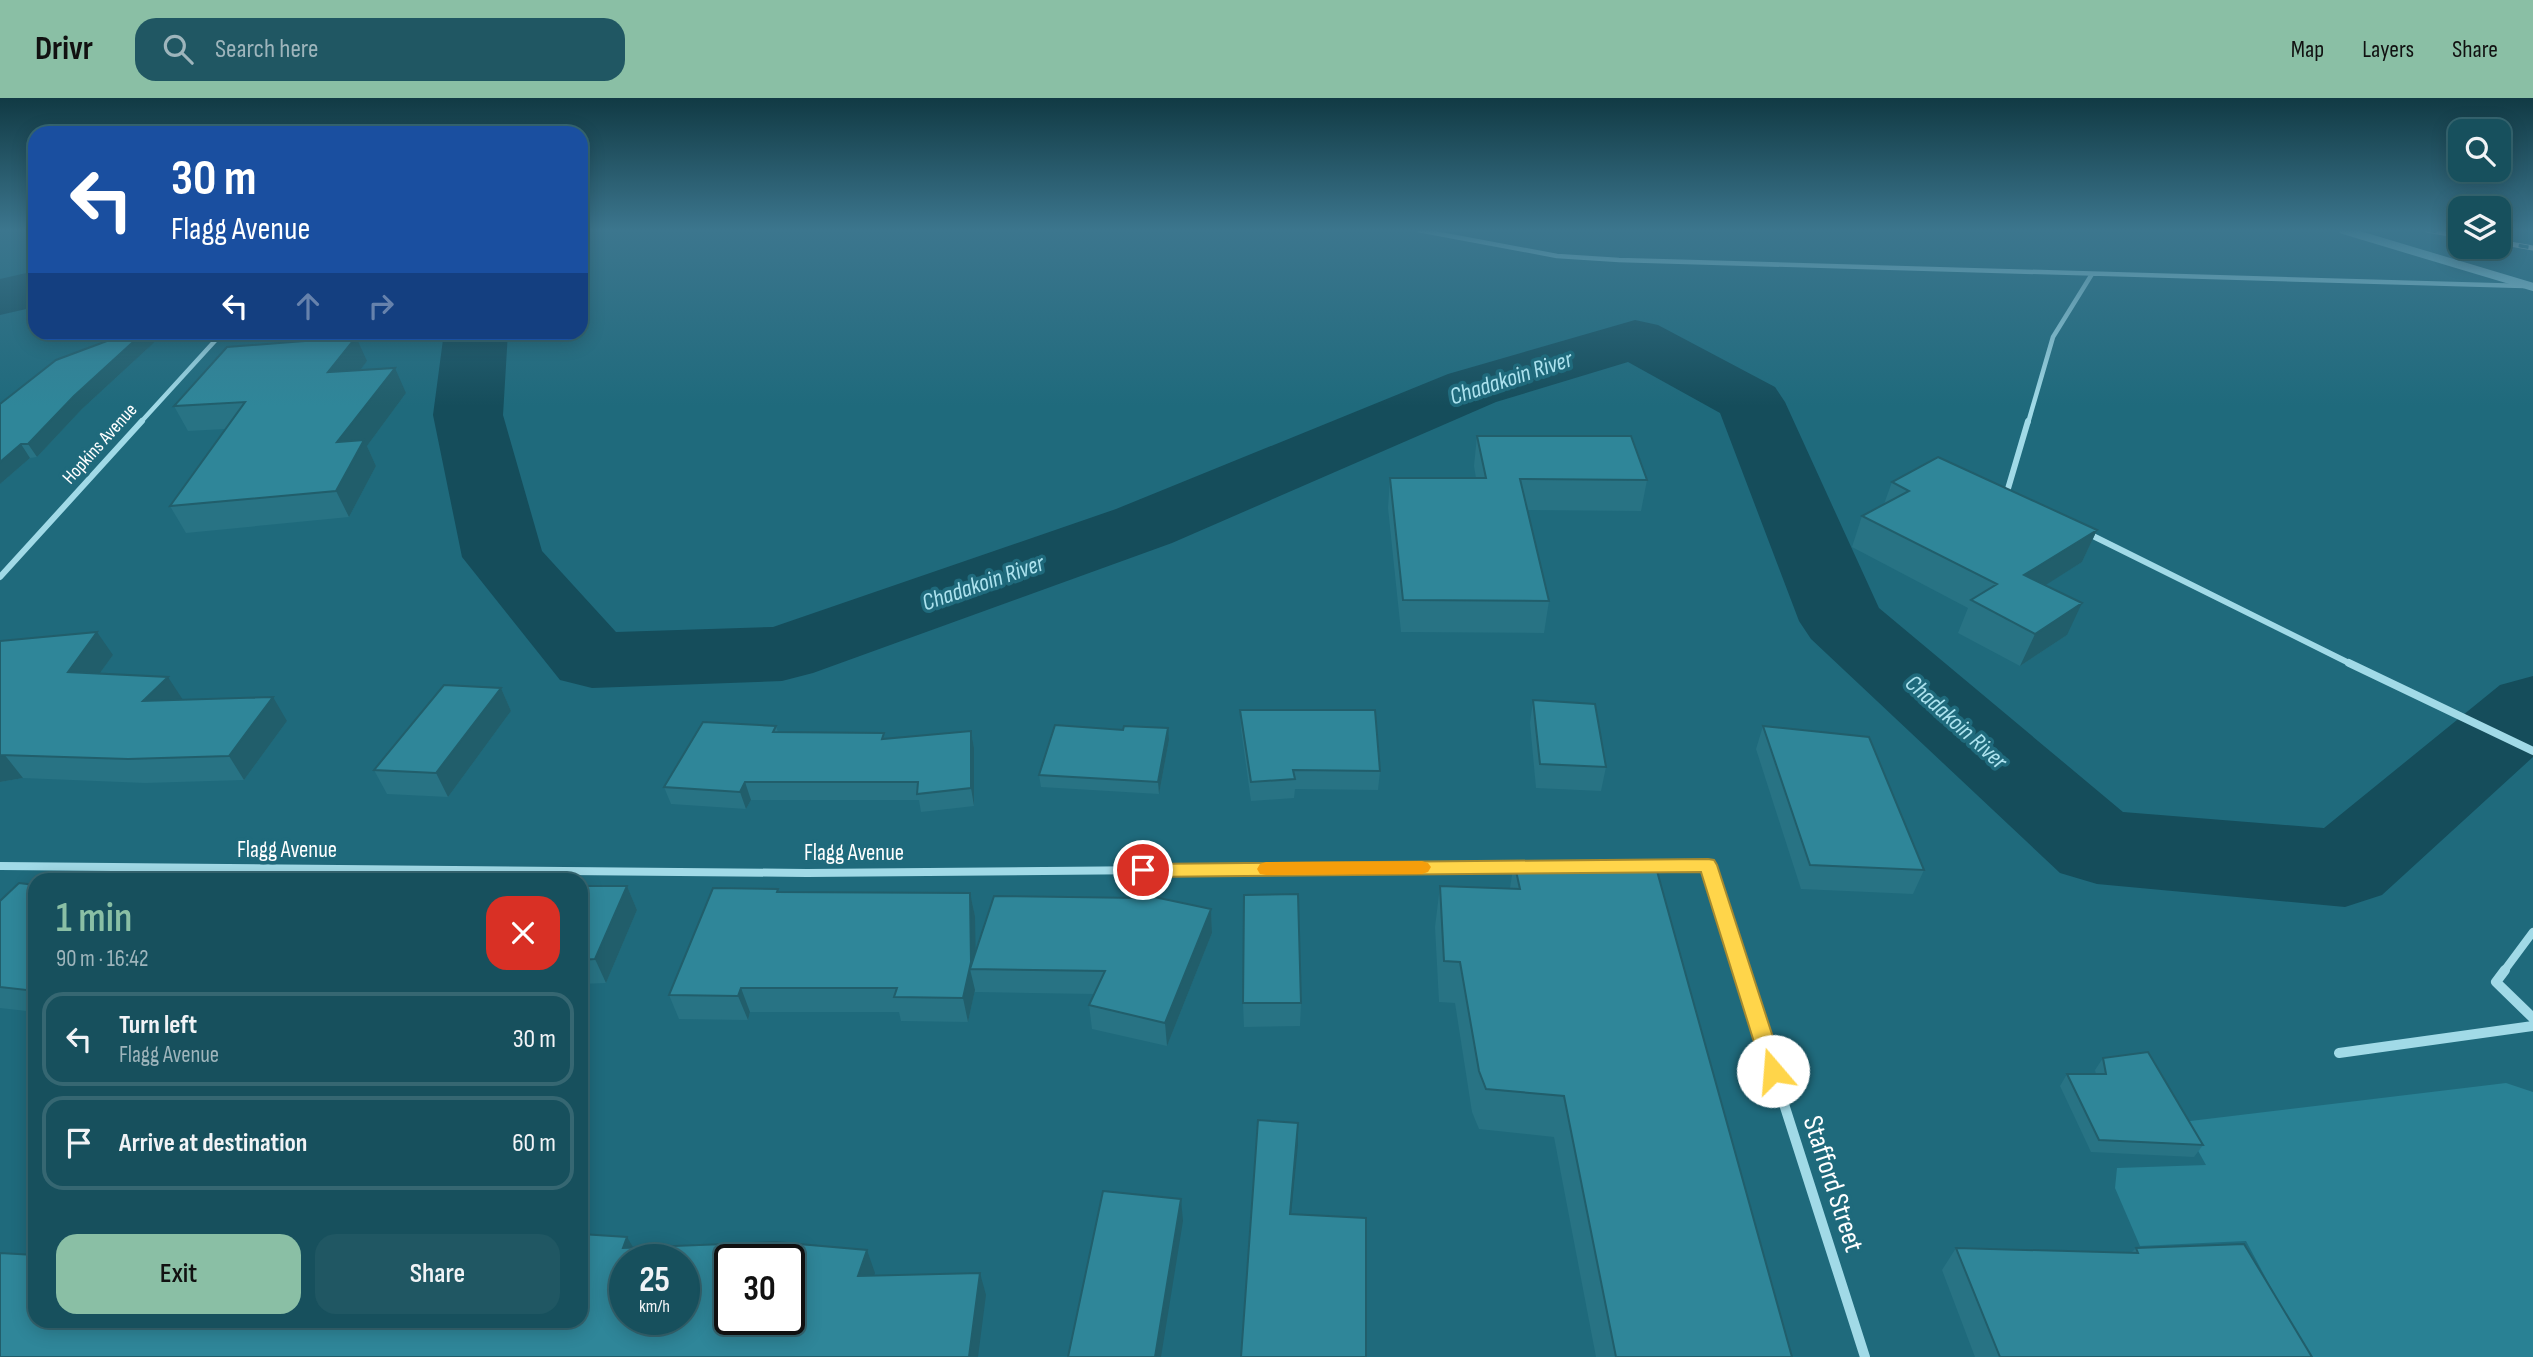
<!DOCTYPE html>
<html lang="en">
<head>
<meta charset="utf-8">
<style>
	:root { --surface:#17505d; --page:#205763; --text:#f1f3f6; --muted:#9eb5bc; --line:#366772; --accent:#8abfa5 }
	body { margin:0; font-family:"Sofia Sans Condensed",sans-serif; background:var(--page); color:var(--text); height:100vh; display:flex; flex-direction:column; font-size:26px; white-space:nowrap }
	* { box-sizing:border-box; margin:0 }
	p { font-size:23px; color:var(--muted) }
	.icon { flex:none; width:38px; height:38px; fill:none; stroke:currentColor; stroke-width:2; stroke-linecap:round; stroke-linejoin:round }
	.map { position:relative; flex:1; overflow:hidden }
	.panel { position:absolute; left:28px; top:775px; width:560px; height:455px; display:flex; flex-direction:column; background:var(--surface); border-radius:21px; box-shadow:0 4px 18px #0003,0 0 0 2px var(--line) }
	.panel>* { flex:none }
	.banner { position:absolute; left:28px; top:28px; width:560px; height:214px; border-radius:21px; box-shadow:0 4px 18px #0003,0 0 0 2px var(--line); background:#1a4fa0; color:#fff; overflow:hidden }
	.tools { position:absolute; left:2448px; top:21px; display:grid; gap:14px }
	.tools a { display:grid; place-items:center; width:63px; height:63px; border-radius:14px; background:var(--surface); box-shadow:0 4px 18px #0003,0 0 0 2px var(--line); font-size:35px }
	.speed { position:absolute; left:609px; top:1146px; display:flex; gap:14px; font-size:35px; font-weight:700; text-align:center }
	.speed>* { display:grid; place-content:center; width:91px; height:91px; border-radius:50%; background:var(--surface); box-shadow:0 4px 18px #0003,0 0 0 2px var(--line); line-height:1 }
	.speed small { font-size:18px; font-weight:400 }
	.speed .limit { border:4px solid #111; border-radius:10px; background:#fff; color:#111 }
	.pin { position:absolute; display:grid; place-items:center; width:60px; height:60px; color:#fff; margin:-30px; border:4px solid #fff; border-radius:50%; box-shadow:0 2px 7px #0007 }
	.me { position:absolute; width:77px; margin:-38px; rotate:342deg; stroke-linejoin:round; filter:drop-shadow(0 0 5px #0008) }
	.turn { display:flex; align-items:center; gap:24px; height:147px; padding:0 28px; font-size:32px }
	.turn .icon { width:91px; height:91px; stroke-width:2.5 }
	.turn b { display:block; font-size:49px; line-height:60px }
	.lanes { display:flex; align-items:center; height:66px; padding:0 28px; background:#0003; justify-content:center; gap:35px; direction:ltr }
	.lanes .off { opacity:.35 }
	.round { display:grid; place-items:center; flex:none; width:74px; height:74px; border-radius:21px; background:var(--page) }
	.overview { display:flex; align-items:center; justify-content:space-between; height:119px; padding:0 28px }
	h1 { font-size:42px; font-weight:600; line-height:52px; color:var(--accent) }
	.cta { display:flex; gap:14px; margin-top:auto; padding:14px 28px }
	.cta a { flex:1; height:80px; border-radius:21px; background:var(--accent); color:#111; font-size:28px; font-weight:600; line-height:80px; text-align:center }
	.cta a+a { background:var(--page); color:var(--text) }
	ul { padding:0; list-style:none }
	li { display:flex; align-items:center; gap:21px; height:94px; margin:0 14px 10px; padding:0 14px; border:4px solid var(--line); border-radius:21px }
	li div { flex:1 }
	li b { display:block; font-size:26px }
	li em { font-style:normal }
	header { display:flex; align-items:center; gap:42px; box-sizing:border-box; height:98px; padding:0 35px; background:var(--accent); color:#111 }
	header strong { font-size:33px }
	nav { display:flex; gap:38px; margin-inline-start:auto; font-size:24px }
	.search { width:490px; height:63px; background:var(--page); display:flex; align-items:center; gap:18px; box-sizing:border-box; padding:0 24px; border-radius:21px; color:var(--muted); font-size:26px }
	.map>svg:first-child { display:block }
</style>
</head>
<body>
<header>
<strong>Drivr</strong>
<div class="search"><svg class="icon" aria-label="search" viewBox="0 0 24 24"><circle cx="10" cy="10" r="6"/><path d="M15 15l6 6"/></svg>Search here</div>
<nav><a>Map</a><a>Layers</a><a>Share</a></nav>
</header>
<div class="map">
<svg width="2533" height="1259" viewBox="0 0 2533 1259">
	<rect width="100%" height="100%" fill="#1f6a7c"/>
	<!-- green -->
	<path fill="#298194" d="M 2506,985 L 2533,994 L 2533,1259 L 2308,1259 L 2246,1143 L 2140,1148 L 2115,1090 L 2117,1070 L 2206,1067 L 2182,1024 Z"/>
	<g fill="none" stroke-linecap="round" stroke-linejoin="round">
		<!-- river -->
		<path fill="#154d5b" fill-rule="evenodd" d="M 35,173 L 35,209 L 0,217 L 0,181 Z
			M 1635,222 L 1658,227 L 1775,289 L 1785,304 L 1879,510 L 2123,714 L 2324,730 L 2500,587 L 2533,578 L 2533,659 L 2382,797 L 2345,809 L 2097,786 L 2060,775 L 1811,541 L 1799,523 L 1720,315 L 1628,264 L 1496,304 L 1172,445 L 813,575 L 782,583 L 592,590 L 560,582 L 462,459 L 433,317 L 444,234 L 508,234 L 503,317 L 542,453 L 616,534 L 773,529 L 1116,411 L 1448,276 Z"/>
		<!-- minor-far3 -->
		<path stroke="#a1dae7" stroke-width="4.5" d="M 1418,132 L 1557,158 L 1619,162 L 2524,188
			M 140,325 L 223,234
			M 2028,325 L 2053,239 L 2092,176"/>
		<!-- minor-far2 -->
		<path stroke="#a1dae7" stroke-width="6" d="M 2011,396 L 2007,394 L 2028,323
			M 2087,435 L 2353,567
			M 0,479 L 142,323"/>
		<!-- minor-far1 -->
		<path stroke="#a1dae7" stroke-width="8" d="M 2349,565 L 2533,653
			M 0,768 L 807,775 L 1522,769
			M 1572,768 L 1708,767 L 1742,873
			M 2504,873 L 2533,834"/>
		<!-- minor -->
		<path stroke="#a1dae7" stroke-width="10" d="M 1741,872 L 1865,1259
			M 2505,872 L 2496,884 L 2533,920
			M 2339,955 L 2533,928"/>
		<!-- tertiary -->
		<path stroke="#a1dae7" stroke-width="8" d="M 2343,132 L 2533,189"/>
		<!-- rail casing -->
		<g stroke="#fff" stroke-width="5">
			<path id="rail" d="M 2427,132 L 2460,138
				M 2499,144 L 2533,150"/>
		</g>
		<!-- rail -->
		<use href="#rail" stroke="#1f6a7c" stroke-width="3.5" stroke-dasharray="10" stroke-linecap="butt"/>
	</g>
	<!-- wall -->
	<path fill="#287384" d="M 159,240 L 82,311 L 37,359 L 30,360 L 0,386 L 0,306 Z
		M 367,263 L 360,272 L 406,295 L 367,348 L 376,368 L 349,419 L 186,435 L 170,408 L 225,331 L 188,333 L 174,308 Z
		M 1477,338 L 1647,382 L 1641,413 L 1527,412 L 1549,503 L 1544,535 L 1401,534 L 1388,410 L 1390,380 L 1476,380 L 1474,368 Z
		M 1892,384 L 2097,432 L 2082,464 L 2045,487 L 2067,537 L 2020,568 L 1958,535 L 1968,510 L 1852,449 L 1862,418 L 1884,406 Z
		M 0,543 L 113,557 L 99,576 L 183,602 L 287,623 L 244,682 L 145,685 L 23,680 L 0,684 Z
		M 501,590 L 511,613 L 448,699 L 387,696 L 374,672 Z
		M 1533,602 L 1606,669 L 1601,693 L 1536,690 L 1530,625 Z
		M 1240,612 L 1380,673 L 1378,692 L 1295,691 L 1294,700 L 1251,703 L 1241,631 Z
		M 776,628 L 778,634 L 886,641 L 971,633 L 974,650 L 974,708 L 921,714 L 919,702 L 751,702 L 746,711 L 671,706 L 664,689 Z
		M 1763,628 L 1924,772 L 1913,796 L 1801,791 L 1756,651 Z
		M 1123,632 L 1169,642 L 1159,696 L 1041,689 L 1039,677 Z
		M 1514,764 L 1792,1259 L 1596,1259 L 1554,1039 L 1479,1031 L 1472,1014 L 1455,905 L 1439,904 L 1435,829 L 1440,788 L 1510,790 Z
		M 35,787 L 35,914 L 0,910 L 0,803 Z
		M 581,788 L 627,788 L 637,812 L 606,885 L 581,886 Z
		M 779,794 L 970,795 L 975,818 L 975,855 L 1211,811 L 1212,835 L 1167,948 L 1092,931 L 1089,907 L 1094,896 L 975,894 L 975,892 L 968,924 L 901,923 L 899,914 L 750,914 L 748,922 L 679,921 L 669,897 Z
		M 1243,905 L 1301,905 L 1300,928 L 1244,929 Z
		M 2103,960 L 2203,1047 L 2194,1059 L 2091,1054 L 2060,988 L 2067,976 L 2096,976 L 2095,972 Z
		M 1956,1150 L 2132,1154 L 2136,1150 L 2312,1259 L 1975,1259 L 1942,1172 Z"/>
	<!-- shaded-wall -->
	<path fill="#215e6b" d="M 144,234 L 156,234 L 159,240 L 82,311 L 37,359 L 28,346 L 74,298 Z
		M 356,239 L 367,263 L 340,299 L 328,274 Z
		M 395,270 L 406,295 L 367,348 L 376,368 L 349,419 L 336,393 L 337,344 Z
		M 21,346 L 30,360 L 0,386 L 0,364 Z
		M 2097,432 L 2082,464 L 2011,509 L 2024,477 Z
		M 2082,505 L 2067,537 L 2020,568 L 2035,536 Z
		M 97,534 L 113,557 L 84,597 L 68,574 Z
		M 168,579 L 183,602 L 143,603 Z
		M 501,590 L 511,613 L 448,699 L 436,675 Z
		M 273,599 L 287,623 L 244,682 L 229,658 Z
		M 1168,630 L 1169,642 L 1159,696 L 1158,684 Z
		M 971,633 L 974,650 L 974,708 L 971,690 Z
		M 4,656 L 23,680 L 0,684 L 0,657 Z
		M 745,684 L 751,702 L 746,711 L 740,694 Z
		M 627,788 L 637,812 L 606,885 L 595,861 Z
		M 970,795 L 975,818 L 976,871 L 970,871 L 975,892 L 968,924 L 963,900 Z
		M 1211,811 L 1212,835 L 1167,948 L 1165,925 Z
		M 741,890 L 750,914 L 748,922 L 738,898 Z
		M 1298,1025 L 1298,1047 L 1289,1137 L 1290,1116 Z
		M 1181,1101 L 1183,1123 L 1161,1259 L 1155,1259 Z
		M 627,1139 L 640,1161 L 623,1150 Z
		M 867,1152 L 875,1175 L 867,1200 L 858,1178 Z
		M 980,1175 L 986,1197 L 978,1259 L 969,1259 Z"/>
	<!-- building -->
	<path fill="#2f8699" stroke="#215e6b" stroke-width="2" fill-rule="evenodd" d="M 131,234 L 144,234 L 74,298 L 28,346 L 21,346 L 0,364 L 0,306 L 56,262 Z
		M 356,239 L 328,274 L 395,270 L 337,344 L 364,342 L 336,393 L 170,408 L 245,304 L 174,308 L 227,249 Z
		M 1477,338 L 1631,338 L 1647,382 L 1520,381 L 1549,503 L 1403,502 L 1390,380 L 1486,380 Z
		M 1938,359 L 2097,432 L 2024,477 L 2082,505 L 2035,536 L 1971,502 L 1997,486 L 1862,418 L 1909,393 L 1892,384 Z
		M 97,534 L 68,574 L 168,579 L 143,603 L 273,599 L 229,658 L 128,661 L 0,657 L 0,543 Z
		M 444,587 L 501,590 L 436,675 L 374,672 Z
		M 1533,602 L 1595,606 L 1606,669 L 1540,666 Z
		M 1240,612 L 1375,612 L 1380,673 L 1293,672 L 1295,681 L 1251,684 Z
		M 703,624 L 776,628 L 773,634 L 884,635 L 882,641 L 971,633 L 971,690 L 917,696 L 918,684 L 745,684 L 740,694 L 664,689 Z
		M 1055,627 L 1123,632 L 1124,628 L 1168,630 L 1158,684 L 1039,677 Z
		M 1763,628 L 1869,639 L 1924,772 L 1810,767 Z
		M 1514,764 L 1657,773 L 1792,1259 L 1616,1259 L 1564,998 L 1486,991 L 1479,973 L 1460,864 L 1444,863 L 1440,788 L 1520,791 Z
		M 19,785 L 35,787 L 35,893 L 0,889 L 0,803 Z
		M 581,788 L 627,788 L 595,861 L 581,862 Z
		M 713,790 L 778,791 L 777,794 L 970,795 L 971,864 L 963,900 L 894,899 L 897,890 L 741,890 L 738,898 L 669,897 Z
		M 1140,796 L 1211,811 L 1165,925 L 1089,907 L 1105,873 L 970,871 L 994,798 L 1139,800 Z
		M 1298,796 L 1301,905 L 1243,905 L 1244,797 Z
		M 2148,954 L 2203,1047 L 2099,1042 L 2067,976 L 2106,976 L 2103,960 Z
		M 1258,1022 L 1298,1025 L 1290,1116 L 1366,1120 L 1366,1259 L 1241,1259 Z
		M 1103,1093 L 1181,1101 L 1155,1259 L 1068,1259 Z
		M 581,1136 L 627,1139 L 623,1150 L 776,1144 L 867,1152 L 858,1178 L 980,1175 L 969,1259 L 0,1259 L 0,1155 L 35,1157 L 35,1223 L 581,1223 ZM 625,1162 L 684,1162 L 684,1222 L 625,1222 ZM 730,1162 L 789,1162 L 789,1222 L 730,1222 Z
		M 2244,1146 L 2312,1259 L 2000,1259 L 1956,1150 L 2138,1155 L 2136,1150 Z"/>
	<!-- sky -->
	<linearGradient id="sky" x2="0" y2="1"><stop stop-color="#113a44"/><stop offset="0.43" stop-color="#3c768e"/><stop offset="1" stop-color="#3c768e" stop-opacity="0"/></linearGradient>
	<rect width="2533" height="308" fill="url(#sky)"/>
	<!-- route -->
	<path fill="#ffd54a" stroke="#a68a30" stroke-width="2" d="M 1708,761 L 1714,762 L 1717,767 L 1784,973 L 1781,979 L 1773,981 L 1766,979 L 1763,973 L 1701,774 L 1143,779 L 1136,777 L 1134,772 L 1136,767 L 1143,766 Z"/>
	<!-- slow -->
	<path fill="#f59e0b" d="M 1422,763 L 1428,765 L 1431,769 L 1428,774 L 1422,776 L 1266,777 L 1260,776 L 1257,771 L 1260,766 L 1266,764 Z"/>
	<g text-anchor="middle" dominant-baseline="central" stroke-width="7" stroke-linejoin="round" paint-order="stroke">
		<!-- far-street labels -->
		<g font-size="19" fill="#fff" stroke="#1f6a7c">
			<text transform="translate(100 346) rotate(-48)">Hopkins Avenue</text>
		</g>
		<!-- street labels -->
		<g font-size="23" fill="#fff" stroke="#1f6a7c">
			<text x="287" y="752">Flagg Avenue</text>
			<text x="854" y="755">Flagg Avenue</text>
		</g>
		<!-- water labels -->
		<g font-size="24" font-style="italic" fill="#ade3ef" stroke="#1f6a7c">
			<text transform="translate(1511 280) rotate(-18)">Chadakoin River</text>
			<text transform="translate(983 485) rotate(-19)">Chadakoin River</text>
			<text transform="translate(1956 624) rotate(42)">Chadakoin River</text>
		</g>
		<!-- near-street labels -->
		<g font-size="28" fill="#fff" stroke="#1f6a7c">
			<text transform="translate(1833 1086) rotate(72)">Stafford Street</text>
		</g>
	</g>
</svg>
<div class="tools">
<a><svg class="icon" aria-label="search" viewBox="0 0 24 24"><circle cx="10" cy="10" r="6"/><path d="M15 15l6 6"/></svg></a>
<a><svg class="icon" aria-label="layers" viewBox="0 0 24 24"><path d="M12 4l9 5-9 5-9-5zM3 14l9 5 9-5"/></svg></a>
</div>
<div class="speed"><div>25<small>km/h</small></div><div class="limit">30</div></div>
<div class="pin" style="left:1143px;top:772px;background:#d93025"><svg class="icon" aria-label="arrive" viewBox="0 0 24 24"><path d="M6 21V4h12l-3 4 3 4H6"/></svg></div>
<svg class="me" style="left:1773px;top:973px" viewBox="-20 -20 40 40"><circle r="19" fill="#fff"/><path d="M0-13L10 11 0 6-10 11z" fill="#ffd54a"/></svg>
<div class="banner">
<div class="turn"><svg class="icon" aria-label="left" viewBox="0 0 24 24"><path d="M17 20v-9H6M10 6l-5 5 5 5"/></svg><div><b>30 m</b>Flagg Avenue</div></div>
<div class="lanes"><svg class="icon" aria-label="left" viewBox="0 0 24 24"><path d="M17 20v-9H6M10 6l-5 5 5 5"/></svg><svg class="icon off" aria-label="ahead" viewBox="0 0 24 24"><path d="M12 20V5M6 11l6-6 6 6"/></svg><svg class="icon off" aria-label="right" viewBox="0 0 24 24"><path d="M7 20v-9h11M14 6l5 5-5 5"/></svg></div>
</div>
<section class="panel">
<div class="overview"><div><h1>1 min</h1><p>90 m · 16:42</p></div><a class="round" style="background:#d93025;color:#fff"><svg class="icon" aria-label="close" viewBox="0 0 24 24"><path d="M6 6l12 12M18 6L6 18"/></svg></a></div>
<ul>
<li><svg class="icon" aria-label="left" viewBox="0 0 24 24"><path d="M17 20v-9H6M10 6l-5 5 5 5"/></svg><div><b>Turn left</b><p>Flagg Avenue</p></div><em>30 m</em></li>
<li><svg class="icon" aria-label="arrive" viewBox="0 0 24 24"><path d="M6 21V4h12l-3 4 3 4H6"/></svg><div><b>Arrive at destination</b></div><em>60 m</em></li>
</ul>
<div class="cta"><a>Exit</a><a>Share</a></div>
</section>
</div>
</body>
</html>
